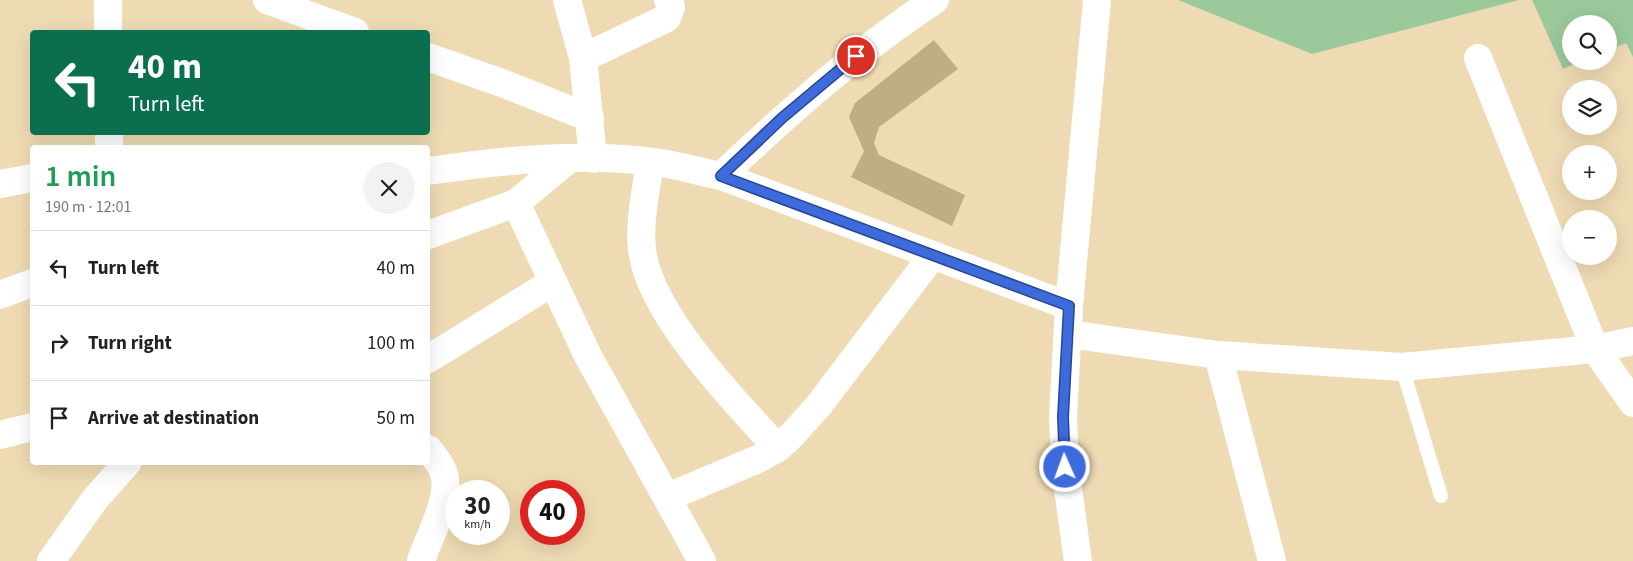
<!DOCTYPE html>
<html lang="en">
<head>
<meta charset="utf-8">
<style>
	:root { --surface:#fff; --page:#f2f2f2; --text:#222; --muted:#767676; --line:#e0e0e0 }
	body { margin:0; font-family:"Source Sans 3",sans-serif; background:var(--page); color:var(--text); height:100vh; display:flex; flex-direction:column; font-size:19px; white-space:nowrap }
	* { box-sizing:border-box; margin:0 }
	p { font-size:16px; color:var(--muted) }
	.icon { flex:none; width:28px; height:28px; fill:none; stroke:currentColor; stroke-width:2; stroke-linecap:round; stroke-linejoin:round }
	.map { position:relative; flex:1; overflow:hidden }
	.details { position:absolute; left:30px; top:145px; width:400px; height:320px; display:flex; flex-direction:column; background:var(--surface); border-radius:5px; box-shadow:0 5px 20px #0002 }
	.details>* { flex:none }
	.top-card { position:absolute; left:30px; top:30px; width:400px; height:105px; border-radius:5px; box-shadow:0 5px 20px #0002; background:#0b6e4f; color:#fff; overflow:hidden }
	.tools { position:absolute; left:1562px; top:15px; display:grid; gap:10px }
	.tools a { display:grid; place-items:center; width:55px; height:55px; border-radius:50%; background:var(--surface); box-shadow:0 5px 20px #0002; font-size:25px }
	.speed { position:absolute; left:445px; top:480px; display:flex; gap:10px; font-size:25px; font-weight:700; text-align:center }
	.speed>* { display:grid; place-content:center; width:65px; height:65px; border-radius:50%; background:var(--surface); box-shadow:0 5px 20px #0002; line-height:1 }
	.speed small { font-size:12px; font-weight:400 }
	.speed .limit { border:8px solid #d22; background:#fff; color:#111 }
	.pin { position:absolute; display:grid; place-items:center; width:42px; height:42px; color:#fff; margin:-21px; border:2px solid #fff; border-radius:50%; box-shadow:0 1px 5px #0007 }
	.me { position:absolute; width:55px; margin:-28px; rotate:358deg; stroke-linejoin:round; filter:drop-shadow(0 0 4px #0008) }
	.turn { display:flex; align-items:center; gap:18px; height:105px; padding:0 15px; font-size:22px }
	.turn .icon { width:65px; height:65px; stroke-width:2.5 }
	.turn b { display:block; font-size:35px; line-height:42px }
	.round { display:grid; place-items:center; flex:none; width:52px; height:52px; border-radius:26px; background:var(--page) }
	.head { display:flex; align-items:center; justify-content:space-between; height:85px; padding:0 15px }
	h1 { font-size:30px; font-weight:600; line-height:38px; color:#1e9e55 }
	ul { padding:0; list-style:none }
	li { display:flex; align-items:center; gap:15px; height:75px; padding:0 15px; border-top:1px solid var(--line) }
	li div { flex:1 }
	li b { display:block; font-size:19px }
	li em { font-style:normal }
	.map>svg:first-child { display:block }
</style>
</head>
<body>
<div class="map">
<svg width="1633" height="561" viewBox="0 0 1633 561">
	<rect width="100%" height="100%" fill="#efdbb3"/>
	<!-- green -->
	<path fill="#9bc99b" d="M 1178,0 L 1519,0 L 1312,54 Z
		M 1532,0 L 1633,0 L 1633,57 L 1626,43 L 1609,50 L 1609,24 L 1571,24 L 1571,61 L 1581,61 L 1563,69 Z"/>
	<!-- building -->
	<path fill="#c0ad86" d="M 934,40 L 958,69 L 879,127 L 874,143 L 879,155 L 965,195 L 952,226 L 851,177 L 864,151 L 849,117 L 855,103 Z"/>
	<g fill="none" stroke-linecap="round" stroke-linejoin="round">
		<!-- lane -->
		<path stroke="#fff" stroke-width="14" d="M 1402,367 L 1441,496"/>
		<!-- street -->
		<path stroke="#fff" stroke-width="28" d="M 108,0 L 108,32
			M 267,0 L 355,32
			M 567,0 L 583,58 L 593,159
			M 428,57 L 502,83 L 590,118
			M 583,58 L 667,18 L 671,7 L 668,0
			M 1478,58 L 1595,349 L 1633,403
			M 109,132 L 109,148
			M 650,162 C 646,191 639,220 642,249 C 648,312 736,403 778,448
			M 428,171 C 504,160 585,152 661,163 C 681,166 701,172 721,176 L 1069,306
			M 721,176 C 789,112 857,51 935,0
			M 0,184 L 32,178
			M 516,203 L 588,356 L 702,561
			M 428,235 L 516,203 L 569,159
			M 0,295 L 32,283
			M 1068,334 L 1218,355 L 1402,367 L 1595,349 L 1633,341
			M 1218,355 L 1272,561
			M 428,359 L 553,282
			M 0,435 L 32,427
			M 668,497 L 758,459 L 778,448 L 792,435 L 819,405 L 933,255
			M 51,561 L 95,499 L 128,462
			M 421,561 C 428,539 449,501 445,479 C 444,468 435,457 428,449"/>
		<!-- secondary -->
		<path stroke="#fff" stroke-width="28" d="M 1078,561 L 1065,467 L 1063,417 L 1069,306 L 1097,0"/>
	</g>
	<g fill="none" stroke-linecap="round" stroke-linejoin="round">
		<!-- route casing -->
		<g stroke="#28468f" stroke-width="12">
			<path id="route" d="M 856,56 L 782,118 L 721,176 L 1069,306 L 1063,417 L 1065,467"/>
		</g>
		<!-- route -->
		<use href="#route" stroke="#3e6bdc" stroke-width="9"/>
	</g>
</svg>
<div class="tools">
<a><svg class="icon" aria-label="search" viewBox="0 0 24 24"><circle cx="10" cy="10" r="6"/><path d="M15 15l6 6"/></svg></a>
<a><svg class="icon" aria-label="layers" viewBox="0 0 24 24"><path d="M12 4l9 5-9 5-9-5zM3 14l9 5 9-5"/></svg></a>
<a>+</a>
<a>−</a>
</div>
<div class="speed"><div>30<small>km/h</small></div><div class="limit">40</div></div>
<div class="pin" style="left:856px;top:56px;background:#d93025"><svg class="icon" aria-label="arrive" viewBox="0 0 24 24"><path d="M6 21V4h12l-3 4 3 4H6"/></svg></div>
<svg class="me" style="left:1065px;top:467px" viewBox="-20 -20 40 40"><circle r="17" fill="#3e6bdc" stroke="#fff" stroke-width="3"/><path d="M0-11L8 9 0 5-8 9z" fill="#fff"/></svg>
<div class="top-card">
<div class="turn"><svg class="icon" aria-label="left" viewBox="0 0 24 24"><path d="M17 20v-9H6M10 6l-5 5 5 5"/></svg><div><b>40 m</b>Turn left</div></div>
</div>
<section class="details">
<div class="head"><div><h1>1 min</h1><p>190 m · 12:01</p></div><a class="round"><svg class="icon" aria-label="close" viewBox="0 0 24 24"><path d="M6 6l12 12M18 6L6 18"/></svg></a></div>
<ul>
<li><svg class="icon" aria-label="left" viewBox="0 0 24 24"><path d="M17 20v-9H6M10 6l-5 5 5 5"/></svg><div><b>Turn left</b></div><em>40 m</em></li>
<li><svg class="icon" aria-label="right" viewBox="0 0 24 24"><path d="M7 20v-9h11M14 6l5 5-5 5"/></svg><div><b>Turn right</b></div><em>100 m</em></li>
<li><svg class="icon" aria-label="arrive" viewBox="0 0 24 24"><path d="M6 21V4h12l-3 4 3 4H6"/></svg><div><b>Arrive at destination</b></div><em>50 m</em></li>
</ul>
</section>
</div>
</body>
</html>
